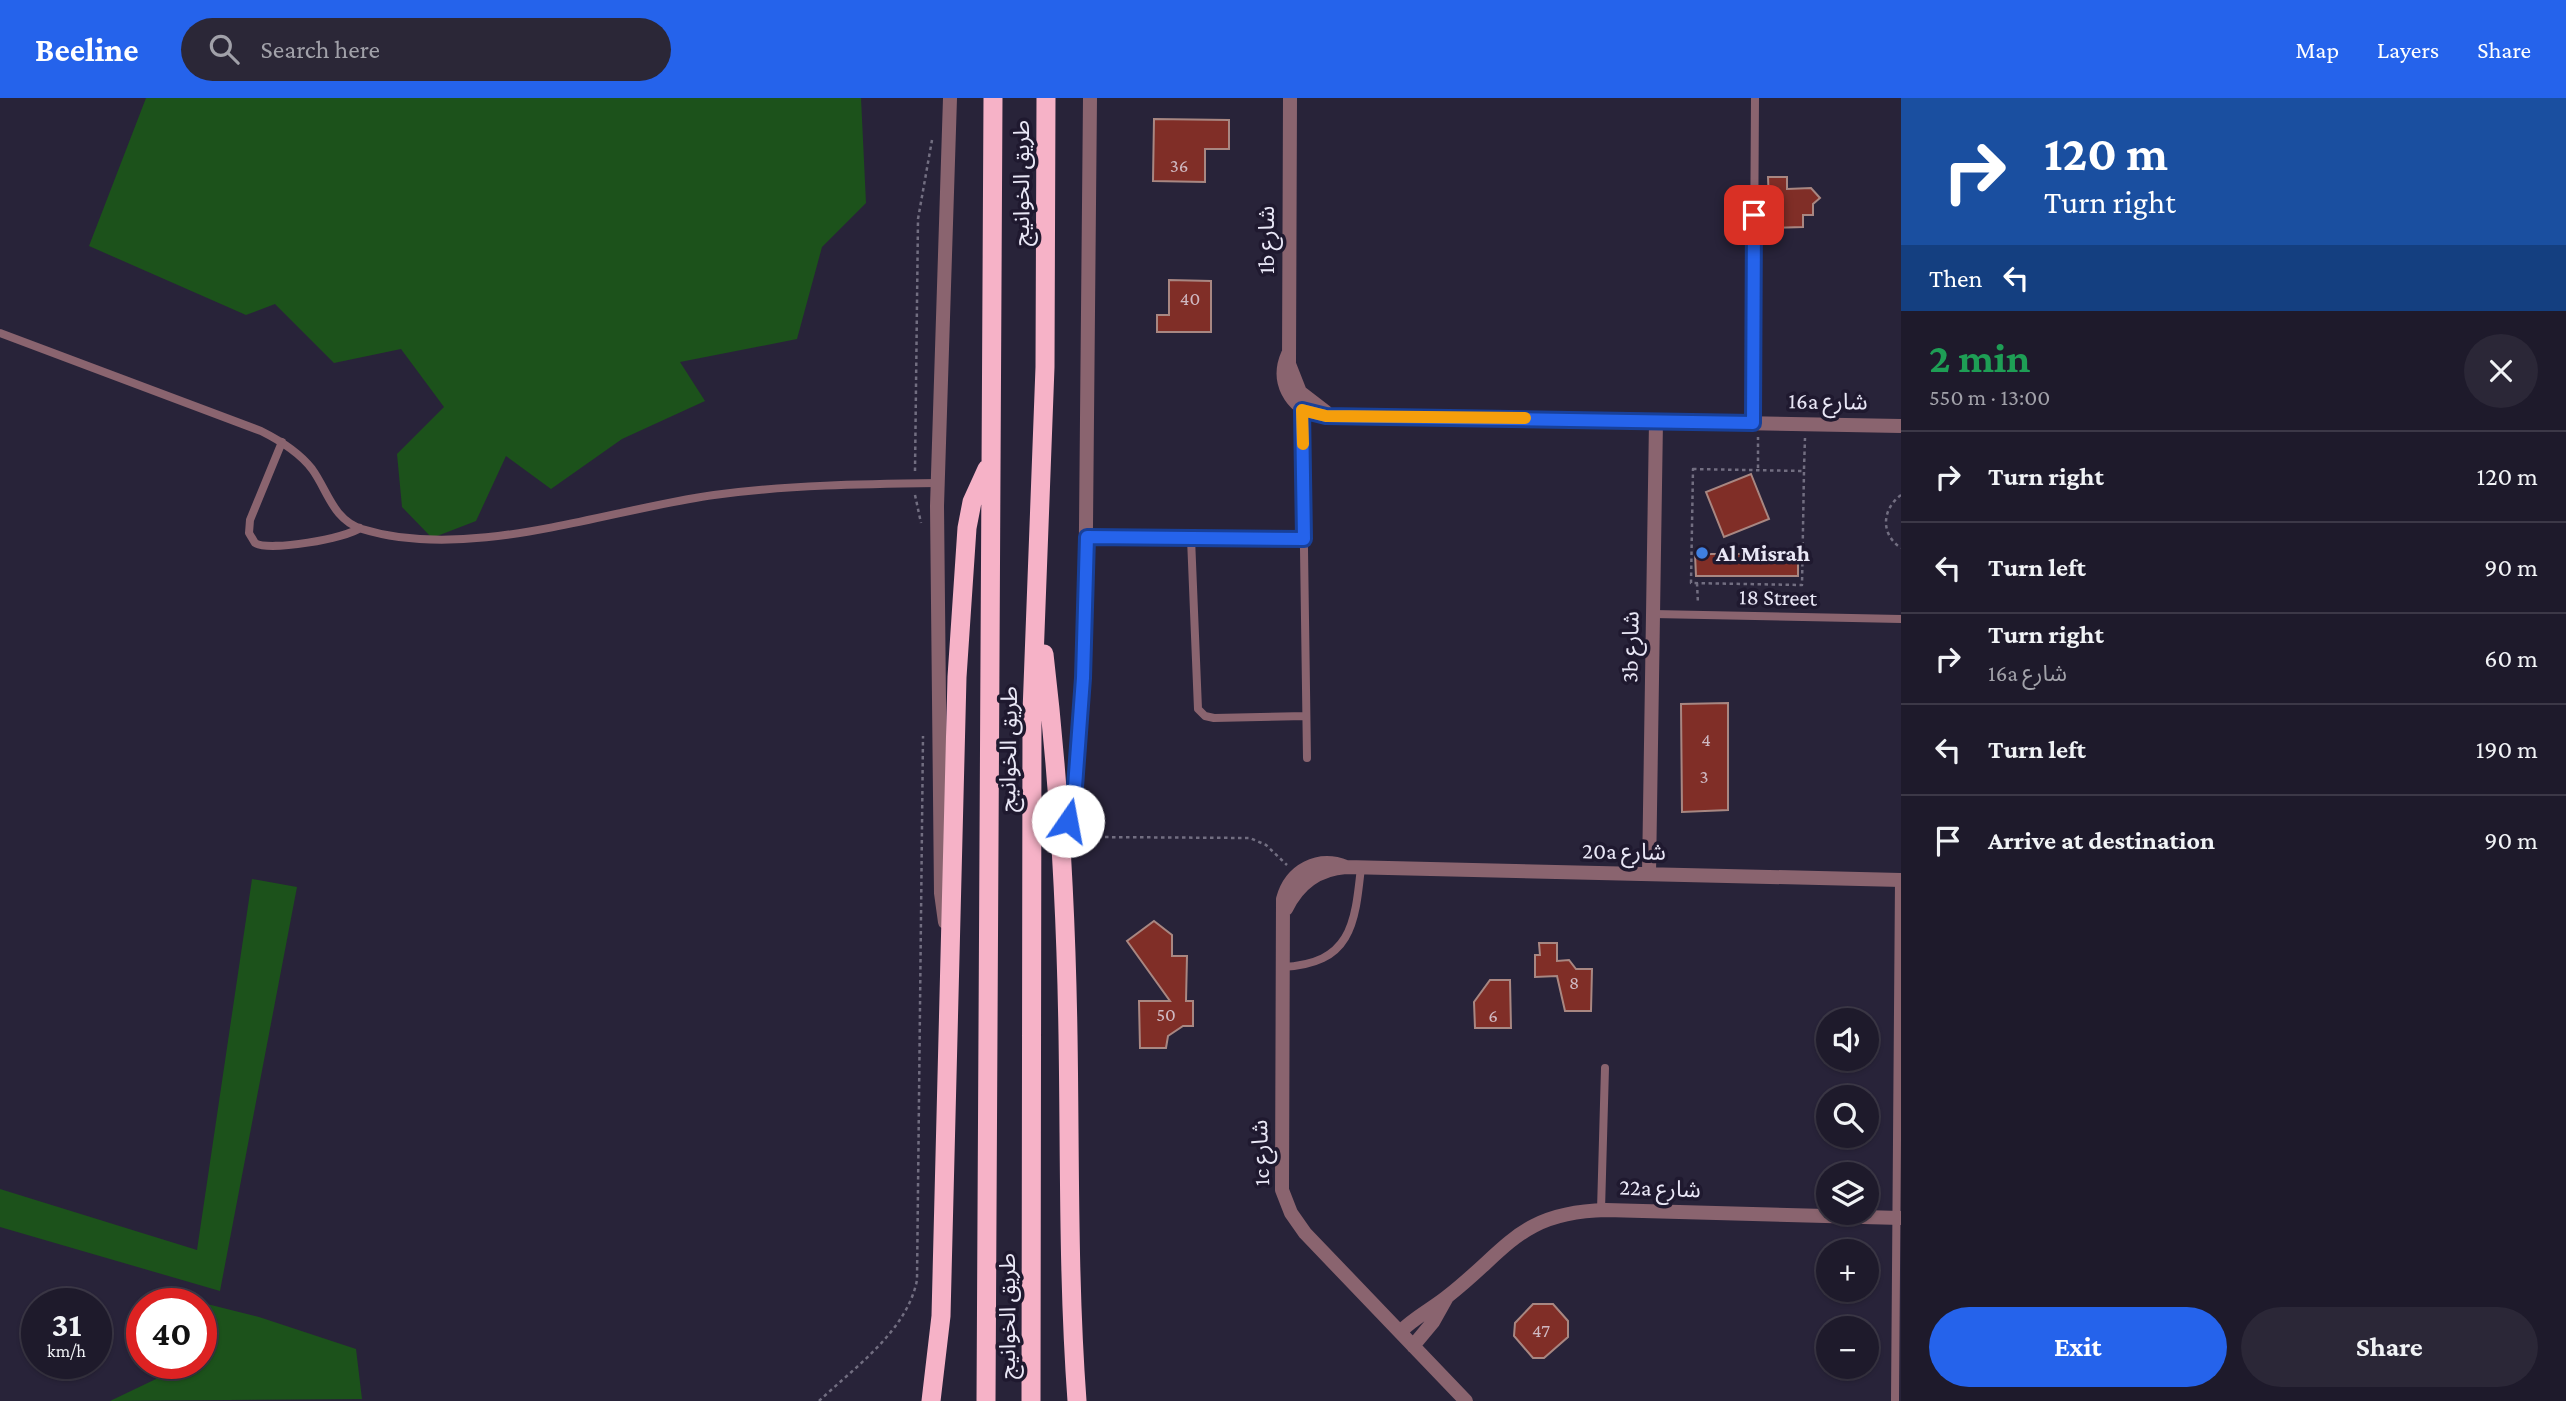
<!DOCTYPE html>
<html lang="en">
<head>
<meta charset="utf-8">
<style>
	:root { --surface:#1e1a2b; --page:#2b2737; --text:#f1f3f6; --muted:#a1a1a9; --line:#3c3847; --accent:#2563eb }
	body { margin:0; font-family:"Crimson Pro","Noto Sans Arabic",serif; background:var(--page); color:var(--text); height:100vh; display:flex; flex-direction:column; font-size:26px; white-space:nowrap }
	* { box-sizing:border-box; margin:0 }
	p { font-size:23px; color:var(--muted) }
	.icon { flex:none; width:38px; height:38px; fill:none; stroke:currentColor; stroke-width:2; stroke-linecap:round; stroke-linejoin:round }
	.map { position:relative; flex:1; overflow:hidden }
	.details { display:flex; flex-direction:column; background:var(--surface); width:665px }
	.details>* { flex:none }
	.hud { background:#1a4fa0; color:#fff; overflow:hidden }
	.buttons { position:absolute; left:1816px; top:910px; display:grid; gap:14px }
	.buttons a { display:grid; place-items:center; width:63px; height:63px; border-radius:50%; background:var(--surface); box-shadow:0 2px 5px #0004,0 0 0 2px var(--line); font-size:35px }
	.speed { position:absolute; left:21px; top:1190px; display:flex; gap:14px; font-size:35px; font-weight:700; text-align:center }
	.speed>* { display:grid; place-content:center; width:91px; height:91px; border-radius:50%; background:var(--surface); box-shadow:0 2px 5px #0004,0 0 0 2px var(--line); line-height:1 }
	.speed small { font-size:18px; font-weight:400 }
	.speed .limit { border:10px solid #d22; background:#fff; color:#111 }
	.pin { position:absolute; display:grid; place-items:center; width:60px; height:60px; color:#fff; margin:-30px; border-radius:14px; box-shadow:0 4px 10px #0006 }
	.me { position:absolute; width:77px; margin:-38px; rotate:12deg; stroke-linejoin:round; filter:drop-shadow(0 0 5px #0008) }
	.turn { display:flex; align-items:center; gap:24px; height:147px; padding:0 28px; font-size:32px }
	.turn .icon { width:91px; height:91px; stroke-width:2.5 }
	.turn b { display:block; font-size:49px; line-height:60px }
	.then { display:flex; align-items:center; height:66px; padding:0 28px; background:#0003; gap:14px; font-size:26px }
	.round { display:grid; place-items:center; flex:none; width:74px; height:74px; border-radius:37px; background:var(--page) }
	.summary { display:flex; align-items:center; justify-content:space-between; height:119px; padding:0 28px }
	h1 { font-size:42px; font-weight:700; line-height:52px; color:#1e9e55 }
	.action { display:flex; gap:14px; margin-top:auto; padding:14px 28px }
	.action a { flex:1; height:80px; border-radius:42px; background:var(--accent); color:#fff; font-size:28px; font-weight:700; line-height:80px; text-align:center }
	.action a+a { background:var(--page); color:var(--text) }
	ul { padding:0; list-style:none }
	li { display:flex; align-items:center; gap:21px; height:91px; padding:0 28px; border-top:2px solid var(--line) }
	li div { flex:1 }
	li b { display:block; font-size:26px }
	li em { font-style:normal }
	header { display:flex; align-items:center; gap:42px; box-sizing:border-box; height:98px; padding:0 35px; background:var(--accent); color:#fff }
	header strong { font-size:33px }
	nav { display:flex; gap:38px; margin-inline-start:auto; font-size:24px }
	.search { width:490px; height:63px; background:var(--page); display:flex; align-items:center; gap:18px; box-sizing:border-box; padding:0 24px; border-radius:38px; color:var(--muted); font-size:26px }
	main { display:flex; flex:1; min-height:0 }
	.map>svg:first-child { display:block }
</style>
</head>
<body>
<header>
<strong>Beeline</strong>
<div class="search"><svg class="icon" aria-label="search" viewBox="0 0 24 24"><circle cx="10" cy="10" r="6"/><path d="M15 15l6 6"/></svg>Search here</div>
<nav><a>Map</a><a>Layers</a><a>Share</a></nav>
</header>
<main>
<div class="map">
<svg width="1901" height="1303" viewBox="0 0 1901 1303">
	<rect width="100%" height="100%" fill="#282339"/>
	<!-- green -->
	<path fill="#1c521b" d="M 146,0 L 861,0 L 866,105 L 822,149 L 797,241 L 680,264 L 705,303 L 622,341 L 551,391 L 506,358 L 476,423 L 432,440 L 402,409 L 397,356 L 444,309 L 401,251 L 334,265 L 275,206 L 246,217 L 89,148 Z
		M 252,781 L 297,789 L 220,1193 L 0,1129 L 0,1091 L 197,1152 Z
		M 199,1204 L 259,1219 L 356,1251 L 362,1301 L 110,1303 L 156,1281 L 165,1265 L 201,1265 L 201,1206 Z"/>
	<!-- building -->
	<path fill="#802e27" stroke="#a88782" stroke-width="2" d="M 1154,21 L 1229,22 L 1229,51 L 1205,51 L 1205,84 L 1153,83 Z
		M 1768,79 L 1787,79 L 1787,91 L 1811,90 L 1820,100 L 1813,106 L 1813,117 L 1803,117 L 1803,129 L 1770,130 Z
		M 1169,182 L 1211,183 L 1211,234 L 1157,234 L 1157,217 L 1169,217 Z
		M 1751,376 L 1769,421 L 1724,439 L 1706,394 Z
		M 1695,456 L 1798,456 L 1798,478 L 1696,478 Z
		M 1728,605 L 1728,712 L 1682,714 L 1681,606 Z
		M 1154,823 L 1172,837 L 1172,858 L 1187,858 L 1186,903 L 1193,903 L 1193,928 L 1183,928 L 1168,938 L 1166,950 L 1140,950 L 1139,903 L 1170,903 L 1127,843 Z
		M 1539,845 L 1557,845 L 1557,863 L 1569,862 L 1576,871 L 1592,871 L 1591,913 L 1565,913 L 1557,878 L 1535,879 L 1535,857 L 1540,857 Z
		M 1490,882 L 1510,882 L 1511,930 L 1475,930 L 1474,904 Z
		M 1533,1206 L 1553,1206 L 1568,1223 L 1568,1239 L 1544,1260 L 1533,1260 L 1514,1238 L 1515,1225 Z"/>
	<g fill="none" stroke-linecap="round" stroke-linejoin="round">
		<!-- path -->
		<path stroke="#726e81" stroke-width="2.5" stroke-dasharray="3.5 3.5" stroke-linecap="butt" d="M 1758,370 L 1758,339
			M 1693,371 L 1804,373 L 1802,487 L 1691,485 Z
			M 1804,371 L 1805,340
			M 915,373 L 918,121 L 932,42
			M 915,397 L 921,425
			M 1901,397 C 1882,411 1880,436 1901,450
			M 1697,485 L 1698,506
			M 1091,739 L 1250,740 L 1266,747 L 1287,767
			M 819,1303 C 855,1269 907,1233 917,1182 L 923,638"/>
		<!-- service -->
		<path stroke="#8a646f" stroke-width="8" d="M 0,235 L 261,333 C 281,343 299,354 312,371 C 328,393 333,422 362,431 C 469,464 606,412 714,397 C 788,387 863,386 938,385
			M 1302,312 L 1307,660
			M 1753,325 L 1755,0
			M 282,344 L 250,422 L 249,435 L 255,445 C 269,454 347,440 360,430
			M 1087,439 L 1304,441
			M 1191,440 L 1198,611 L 1205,618 L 1214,620 L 1306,618
			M 1653,516 L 1901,521
			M 1282,869 C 1351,866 1355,827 1361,769
			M 1601,1112 L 1605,970
			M 1895,1303 L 1899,782"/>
		<!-- minor -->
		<path stroke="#8a646f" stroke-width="14" d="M 1290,0 L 1289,266 L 1300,294 L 1326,314
			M 1288,256 C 1276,283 1290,309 1318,317 L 1901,328
			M 1346,769 C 1318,758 1291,772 1283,801 L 1282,1092 L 1291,1115 L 1305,1135 L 1466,1303
			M 1649,776 L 1656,323
			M 1286,811 C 1298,786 1318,771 1346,769 L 1901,782
			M 1400,1234 C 1415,1219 1432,1211 1448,1198 C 1508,1151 1520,1114 1606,1112 L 1901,1120
			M 1413,1248 L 1433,1224 L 1447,1199"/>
		<!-- tertiary -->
		<path stroke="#8a646f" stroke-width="14" d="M 1062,737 L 1075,689 L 1085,534 L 1090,0
			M 945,824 L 941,795 L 937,408 L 950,0"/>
		<!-- trunk -->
		<path stroke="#f6b2c7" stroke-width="19" d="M 1044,556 C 1059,683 1066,810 1068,937 C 1070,1060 1068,1181 1077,1303
			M 931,1303 L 941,1218 L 957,579 L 967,430 L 972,404 L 987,371
			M 986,1303 L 993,0
			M 1031,1303 L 1032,614 L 1045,269 L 1046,0"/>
	</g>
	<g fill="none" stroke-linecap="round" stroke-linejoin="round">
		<!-- route casing -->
		<g stroke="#184099" stroke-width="18">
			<path id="route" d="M 1068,723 L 1075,689 L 1083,580 L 1087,439 L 1304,441 L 1302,312 L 1326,318 L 1753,325 L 1754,117"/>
		</g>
		<!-- route -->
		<use href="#route" stroke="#2563eb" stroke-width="12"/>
		<!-- slow -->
		<path stroke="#f59e0b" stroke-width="12" d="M 1303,346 L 1302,312 L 1326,318 L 1525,320"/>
	</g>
	<!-- markers -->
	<circle fill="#3f7fe0" stroke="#1f192f" stroke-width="2.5" cx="1702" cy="455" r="7"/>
	<g text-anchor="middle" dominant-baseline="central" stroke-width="7" stroke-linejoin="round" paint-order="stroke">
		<!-- number labels -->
		<g font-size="19" fill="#cfb9c2">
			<text x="1179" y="67">36</text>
			<text x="1190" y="200">40</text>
			<text x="1706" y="641">4</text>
			<text x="1704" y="678">3</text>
			<text x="1574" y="884">8</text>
			<text x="1166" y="916">50</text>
			<text x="1493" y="917">6</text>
			<text x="1541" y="1232">47</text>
		</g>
		<!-- street labels -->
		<g font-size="23" fill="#e9e7f6" stroke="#1f192f">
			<text transform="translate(1021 85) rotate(-90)">طريق الخوانيج</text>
			<text transform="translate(1266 142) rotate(-90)">1b شارع</text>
			<text transform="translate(1828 303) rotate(1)">16a شارع</text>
			<text transform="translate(1778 499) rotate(1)">18 Street</text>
			<text transform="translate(1630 549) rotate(-89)">3b شارع</text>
			<text transform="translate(1008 651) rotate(-89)">طريق الخوانيج</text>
			<text transform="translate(1624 753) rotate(1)">20a شارع</text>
			<text transform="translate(1260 1055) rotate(-92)">1c شارع</text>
			<text transform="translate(1660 1090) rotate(2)">22a شارع</text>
			<text transform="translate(1007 1218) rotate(-90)">طريق الخوانيج</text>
		</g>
		<!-- poi labels -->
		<g font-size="23" font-weight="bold" fill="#e9e7f6" stroke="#1f192f" text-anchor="start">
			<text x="1716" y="455">Al Misrah</text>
		</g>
	</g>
</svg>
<div class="buttons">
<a><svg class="icon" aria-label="sound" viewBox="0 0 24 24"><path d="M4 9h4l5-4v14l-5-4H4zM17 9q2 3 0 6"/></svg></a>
<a><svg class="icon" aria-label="search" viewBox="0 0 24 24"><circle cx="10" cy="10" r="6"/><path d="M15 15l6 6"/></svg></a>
<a><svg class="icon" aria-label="layers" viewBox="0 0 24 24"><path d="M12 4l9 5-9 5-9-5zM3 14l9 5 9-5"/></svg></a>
<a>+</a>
<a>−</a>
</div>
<div class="speed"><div>31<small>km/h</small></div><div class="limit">40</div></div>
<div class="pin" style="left:1754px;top:117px;background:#d93025"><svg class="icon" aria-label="arrive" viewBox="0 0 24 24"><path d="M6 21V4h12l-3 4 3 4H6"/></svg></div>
<svg class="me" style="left:1068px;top:723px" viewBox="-20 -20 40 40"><circle r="19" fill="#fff"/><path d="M0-13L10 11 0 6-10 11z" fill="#2563eb"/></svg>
</div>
<section class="details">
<div class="hud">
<div class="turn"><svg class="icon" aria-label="right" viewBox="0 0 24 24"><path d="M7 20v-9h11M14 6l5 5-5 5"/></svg><div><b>120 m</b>Turn right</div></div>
<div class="then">Then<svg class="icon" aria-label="left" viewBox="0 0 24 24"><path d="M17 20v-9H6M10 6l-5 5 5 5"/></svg></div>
</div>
<div class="summary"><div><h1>2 min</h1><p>550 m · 13:00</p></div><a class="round"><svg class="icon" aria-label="close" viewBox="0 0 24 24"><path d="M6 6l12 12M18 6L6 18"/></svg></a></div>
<ul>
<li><svg class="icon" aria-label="right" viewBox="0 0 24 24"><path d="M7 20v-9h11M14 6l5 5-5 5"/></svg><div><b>Turn right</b></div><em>120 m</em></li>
<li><svg class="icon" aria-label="left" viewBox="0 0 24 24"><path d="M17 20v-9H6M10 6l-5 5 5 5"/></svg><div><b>Turn left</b></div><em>90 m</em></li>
<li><svg class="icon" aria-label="right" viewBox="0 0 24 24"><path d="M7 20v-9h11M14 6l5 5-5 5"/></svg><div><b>Turn right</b><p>16a شارع</p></div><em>60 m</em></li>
<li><svg class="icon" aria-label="left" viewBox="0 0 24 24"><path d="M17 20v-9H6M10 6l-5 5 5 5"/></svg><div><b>Turn left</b></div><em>190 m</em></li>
<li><svg class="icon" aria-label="arrive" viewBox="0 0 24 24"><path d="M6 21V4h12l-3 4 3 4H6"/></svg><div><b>Arrive at destination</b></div><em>90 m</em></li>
</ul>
<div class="action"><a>Exit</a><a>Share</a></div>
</section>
</main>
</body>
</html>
